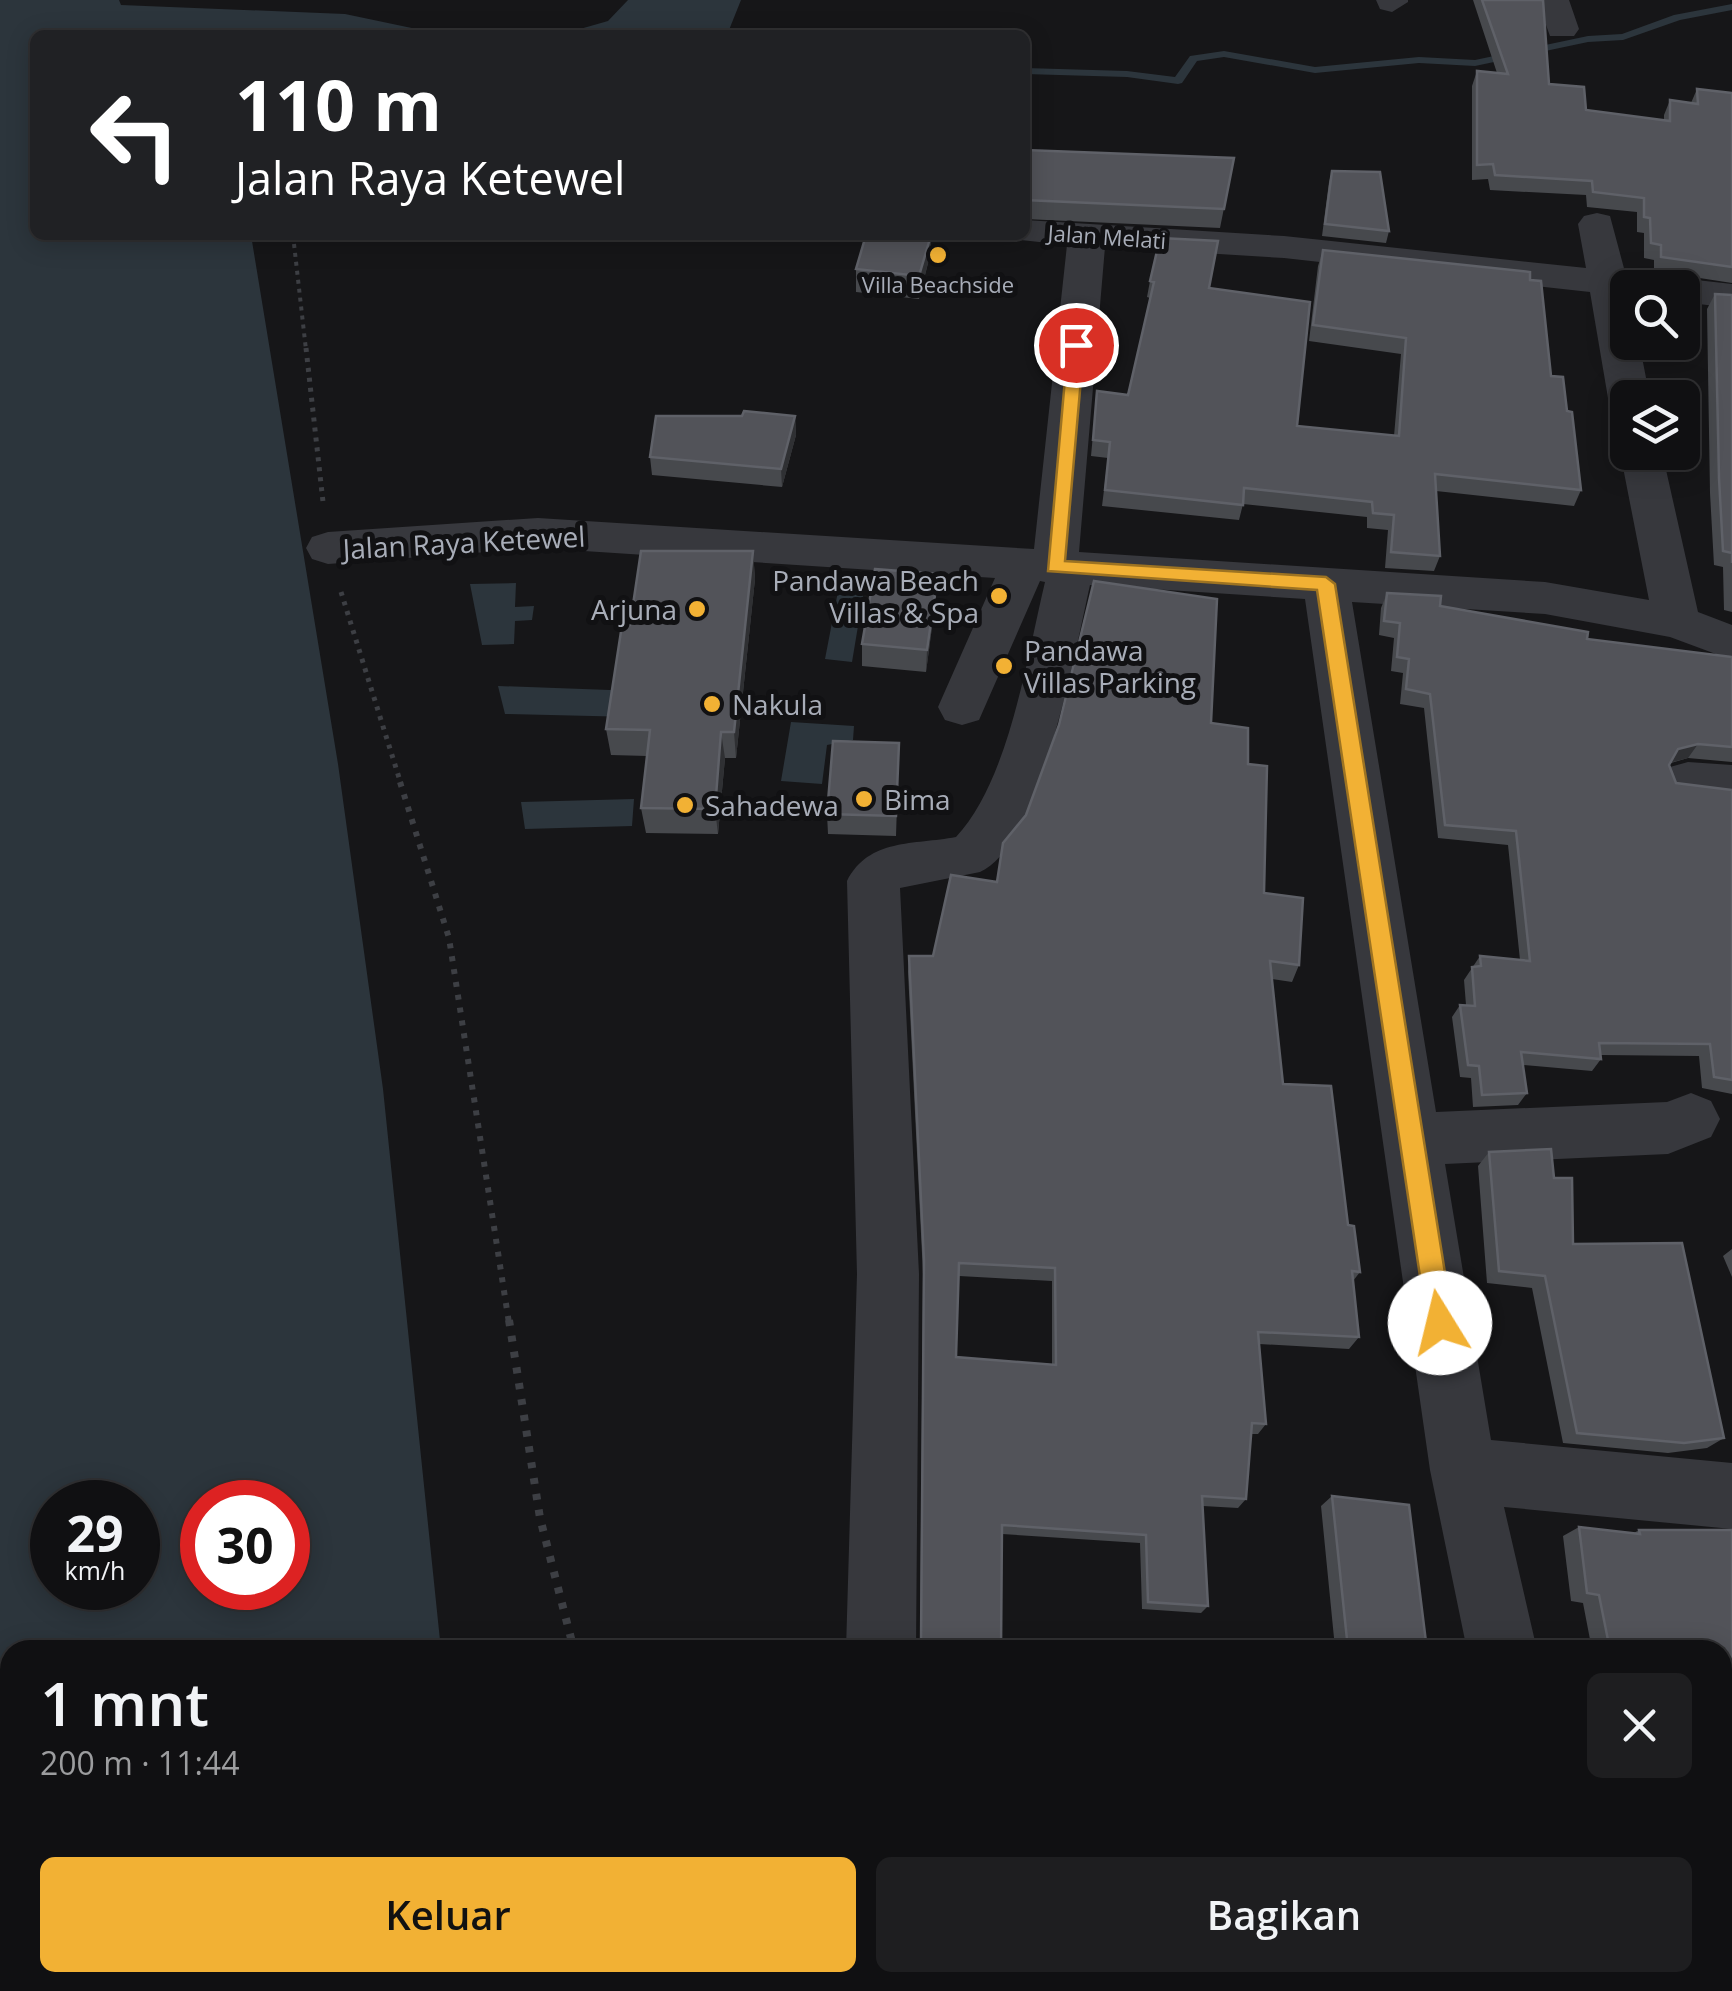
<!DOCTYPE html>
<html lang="id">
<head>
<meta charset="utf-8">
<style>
	:root { --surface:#101012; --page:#1e1e20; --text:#f1f3f6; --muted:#9c9d9f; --line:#303032; --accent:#f2b134 }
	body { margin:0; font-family:"Open Sans",sans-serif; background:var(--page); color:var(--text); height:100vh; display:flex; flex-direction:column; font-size:38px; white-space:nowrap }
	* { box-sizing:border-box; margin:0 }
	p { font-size:32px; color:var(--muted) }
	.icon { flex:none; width:55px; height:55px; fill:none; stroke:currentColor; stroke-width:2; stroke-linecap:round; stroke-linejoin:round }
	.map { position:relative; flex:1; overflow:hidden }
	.details { position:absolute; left:0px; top:1640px; width:1732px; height:352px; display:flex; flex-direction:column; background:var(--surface); border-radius:30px 30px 0 0; box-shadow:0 5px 25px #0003,0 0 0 2px var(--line) }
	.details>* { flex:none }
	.banner { position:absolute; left:30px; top:30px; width:1000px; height:210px; border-radius:15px; box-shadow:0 5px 25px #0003,0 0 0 2px var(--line); background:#202124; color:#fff; overflow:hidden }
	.fabs { position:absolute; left:1610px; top:270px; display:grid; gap:20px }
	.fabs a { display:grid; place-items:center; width:90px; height:90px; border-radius:15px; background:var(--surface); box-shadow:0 5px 25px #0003,0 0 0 2px var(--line); font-size:50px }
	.speed { position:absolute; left:30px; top:1480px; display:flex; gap:20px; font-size:50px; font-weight:700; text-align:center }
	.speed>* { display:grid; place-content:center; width:130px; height:130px; border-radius:50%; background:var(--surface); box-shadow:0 5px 25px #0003,0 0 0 2px var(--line); line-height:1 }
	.speed small { font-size:25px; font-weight:400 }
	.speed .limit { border:15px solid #d22; background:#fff; color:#111 }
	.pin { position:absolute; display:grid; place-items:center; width:85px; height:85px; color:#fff; margin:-42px; border:5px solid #fff; border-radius:50%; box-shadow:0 2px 10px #0007 }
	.me { position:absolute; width:110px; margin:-55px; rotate:351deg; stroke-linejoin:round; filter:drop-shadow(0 0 8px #0008) }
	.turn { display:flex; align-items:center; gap:35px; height:210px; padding:0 40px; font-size:45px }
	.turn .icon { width:130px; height:130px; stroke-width:2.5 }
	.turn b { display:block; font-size:70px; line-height:85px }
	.round { display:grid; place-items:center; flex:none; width:105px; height:105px; border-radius:15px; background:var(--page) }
	.overview { display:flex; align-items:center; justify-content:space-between; height:170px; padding:0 40px }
	h1 { font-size:60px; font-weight:600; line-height:75px }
	.button { display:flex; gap:20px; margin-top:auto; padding:20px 40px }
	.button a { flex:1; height:115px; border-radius:15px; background:var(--accent); color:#111; font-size:40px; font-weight:600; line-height:115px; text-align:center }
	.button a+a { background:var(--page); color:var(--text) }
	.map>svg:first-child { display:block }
</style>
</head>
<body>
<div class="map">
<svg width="1732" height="1991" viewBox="0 0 1732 1991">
	<rect width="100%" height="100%" fill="#161618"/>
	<!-- water -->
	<path fill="#2c353c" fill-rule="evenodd" d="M 0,0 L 119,0 L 121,5 L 345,14 L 445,35 L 35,35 L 35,235 L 251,235 L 338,764 L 383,1089 L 441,1650 L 10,1650 L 10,1982 L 470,1982 L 471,1991 L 0,1991 ZM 138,1502 L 138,1588 L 52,1588 L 52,1502 ZM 288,1502 L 288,1588 L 202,1588 L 202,1502 Z
		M 628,0 L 741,0 L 727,35 L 559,35 L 608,21 Z
		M 840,581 L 865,584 L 852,662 L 825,659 Z
		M 516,583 L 515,607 L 534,606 L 532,620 L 515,621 L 514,644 L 482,645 L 470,584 Z
		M 498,686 L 637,691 L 634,717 L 505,714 Z
		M 791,722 L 854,726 L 853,740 L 827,745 L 822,784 L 781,781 Z
		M 634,799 L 632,826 L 525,829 L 521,802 Z"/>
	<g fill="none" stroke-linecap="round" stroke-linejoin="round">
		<!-- stream -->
		<path fill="#2c353c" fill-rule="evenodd" d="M 1732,4 L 1732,10 L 1680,20 L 1623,40 L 1588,42 L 1475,66 L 1419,63 L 1315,73 L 1224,57 L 1197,61 L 1182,83 L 1178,84 L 1127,77 L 1025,74 L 1025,68 L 1127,71 L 1175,77 L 1190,56 L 1224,51 L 1315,67 L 1419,57 L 1475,60 L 1588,36 L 1622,34 L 1674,15 Z"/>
		<!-- path-far3 -->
		<path stroke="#3d3f44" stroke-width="4" stroke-dasharray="4 5" stroke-linecap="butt" d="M 293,235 L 306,350"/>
		<!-- path-far2 -->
		<path stroke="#3d3f44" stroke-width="5" stroke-dasharray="4 6" stroke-linecap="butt" d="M 306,348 L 323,502
			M 341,592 L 401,784"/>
		<!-- path-far1 -->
		<path stroke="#3d3f44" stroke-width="6" stroke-dasharray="5 8" stroke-linecap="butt" d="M 400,782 L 449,938 L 509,1323"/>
		<!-- path -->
		<path stroke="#3d3f44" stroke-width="8" stroke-dasharray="6 10" stroke-linecap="butt" d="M 509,1320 L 540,1518 L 574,1650
			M 659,1982 L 661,1991"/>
		<!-- minor -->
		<path fill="#37383d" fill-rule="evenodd" d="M 1376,0 L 1408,0 L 1408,2 L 1392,12 L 1380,9 Z
			M 1537,0 L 1569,0 L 1579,29 L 1574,36 L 1550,36 Z
			M 1597,213 L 1610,216 L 1625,272 L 1732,284 L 1732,308 L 1682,302 L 1682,288 L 1628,288 L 1628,342 L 1639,342 L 1650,398 L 1628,398 L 1628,411 L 1614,407 L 1608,398 L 1590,292 L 1284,258 L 1105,247 L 1079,552 L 1545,582 L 1649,600 L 1620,452 L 1628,442 L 1628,452 L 1662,452 L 1698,612 L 1732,625 L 1732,660 L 1670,637 L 1545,614 L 1352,602 L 1436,1112 L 1667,1102 L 1691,1093 L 1711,1101 L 1720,1119 L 1711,1137 L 1668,1154 L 1445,1164 L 1491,1440 L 1732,1463 L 1732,1529 L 1504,1507 L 1537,1650 L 1467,1650 L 1430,1470 L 1305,599 L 1090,585 C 1076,647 1040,847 980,872 L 900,888 L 919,1274 L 916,1650 L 846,1650 L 857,1274 L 847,881 C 869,838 914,845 956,837 C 1009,781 1027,657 1045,582 L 1040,581 L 979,720 L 962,725 L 945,720 L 938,707 L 995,578 L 538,548 L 328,564 L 312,559 L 306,548 L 312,537 L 328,532 L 538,518 L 1034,549 L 1067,245 L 1012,239 L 1009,235 L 1025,235 L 1025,220 L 1284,236 L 1586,268 L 1578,224 L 1584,216 Z
			M 1688,762 L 1732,765 L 1732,803 L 1670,795 L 1663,781 L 1670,767 Z
			M 1557,1982 L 1634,1982 L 1637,1991 L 1559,1991 Z"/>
	</g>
	<!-- wall -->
	<path fill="#47494d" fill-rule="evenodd" d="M 1473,0 L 1543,0 L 1549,84 L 1586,110 L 1664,120 L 1664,115 L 1670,100 L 1691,103 L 1697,89 L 1732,93 L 1732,283 L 1654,271 L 1654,260 L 1644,258 L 1644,233 L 1637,232 L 1637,212 L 1587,207 L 1586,195 L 1490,190 L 1488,179 L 1472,180 L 1472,86 L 1477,71 L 1497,73 Z
		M 1025,150 L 1234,158 L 1220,228 L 1025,219 Z
		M 1332,171 L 1389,231 L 1386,243 L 1322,236 L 1329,182 Z
		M 931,235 L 930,255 L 919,299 L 856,292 L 856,269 Z
		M 1323,250 L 1530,280 L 1551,376 L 1567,411 L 1581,490 L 1574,506 L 1436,491 L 1440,556 L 1434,571 L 1385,568 L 1388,530 L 1367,528 L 1367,517 L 1243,504 L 1239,520 L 1102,506 L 1108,458 L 1091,456 L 1097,391 L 1128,395 L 1150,298 L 1147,297 L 1150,281 L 1209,288 L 1297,426 L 1394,436 L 1401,354 L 1309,341 L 1318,266 Z
		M 1715,294 L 1732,295 L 1732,612 L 1724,610 L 1723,567 L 1714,565 L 1710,493 L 1707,309 Z
		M 795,416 L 796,435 L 782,487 L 652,475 L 650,457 Z
		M 753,551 L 755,579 L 736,758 L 725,758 L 718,834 L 646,833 L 641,808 L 647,756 L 611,755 L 606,729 L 630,625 Z
		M 938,574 L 936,597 L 926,672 L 862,666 L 862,644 Z
		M 1387,593 L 1587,639 L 1732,657 L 1732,762 L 1688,758 L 1671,763 L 1669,765 L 1676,783 L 1732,790 L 1732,1094 L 1702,1088 L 1699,1056 L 1601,1055 L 1601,1059 L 1592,1071 L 1523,1065 L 1527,1093 L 1518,1105 L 1473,1107 L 1471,1078 L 1460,1077 L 1452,1017 L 1460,1005 L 1466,1005 L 1464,980 L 1480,956 L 1520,960 L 1508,845 L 1438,838 L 1424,708 L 1400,704 L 1403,673 L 1391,671 L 1394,638 L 1379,635 L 1381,608 Z
		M 1211,723 L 1248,764 L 1264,893 L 1299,965 L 1292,982 L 1272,979 L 1283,1084 L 1348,1225 L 1360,1272 L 1353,1281 L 1359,1337 L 1349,1349 L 1259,1344 L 1266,1424 L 1258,1434 L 1251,1434 L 1246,1499 L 1238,1508 L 1203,1506 L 1208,1606 L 1201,1613 L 1142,1609 L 1140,1543 L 1002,1534 L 920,1644 L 923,1274 L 908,972 L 909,956 L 933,956 L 997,882 ZM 959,1276 L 1052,1281 L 1052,1364 L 956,1357 Z
		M 899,743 L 896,836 L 828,834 L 827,814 Z
		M 1489,1152 L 1554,1178 L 1573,1244 L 1724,1438 L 1707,1448 L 1668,1453 L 1563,1443 L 1532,1288 L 1487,1283 L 1478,1166 Z
		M 1732,1249 L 1732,1277 L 1723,1256 Z
		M 1332,1496 L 1427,1650 L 1335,1648 L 1321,1506 Z
		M 1579,1527 L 1634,1533 L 1639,1530 L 1732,1530 L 1732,1935 L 1722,1934 L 1722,1650 L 1592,1650 L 1583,1603 L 1571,1601 L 1563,1536 Z
		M 1181,1982 L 1342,1982 L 1343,1987 L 1453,1991 L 1182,1991 Z"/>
	<!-- shaded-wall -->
	<path fill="#2f3033" d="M 931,235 L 930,255 L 919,299 L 919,276 Z
		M 795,416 L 796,435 L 782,487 L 781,469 Z
		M 753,551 L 755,579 L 736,758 L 734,732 Z
		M 938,574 L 936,597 L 926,672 L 927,650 Z
		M 721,732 L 725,758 L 718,834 L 715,809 Z
		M 1698,744 L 1688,758 L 1669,763 L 1678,749 Z"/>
	<!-- building -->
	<path fill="#525359" stroke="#5f6168" stroke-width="2.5" fill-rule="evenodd" d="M 1482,0 L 1543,0 L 1549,84 L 1584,87 L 1586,110 L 1670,121 L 1670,100 L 1698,104 L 1697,89 L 1732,93 L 1732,267 L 1661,257 L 1661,245 L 1651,243 L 1650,218 L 1644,217 L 1644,198 L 1593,192 L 1592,181 L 1495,175 L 1493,164 L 1477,165 L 1477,71 L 1508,74 Z
		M 1025,150 L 1234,158 L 1224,209 L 1025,200 Z
		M 1332,171 L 1380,172 L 1389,231 L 1325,224 Z
		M 866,235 L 931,235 L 919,276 L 856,269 Z
		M 1160,238 L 1218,241 L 1209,288 L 1310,302 L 1297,426 L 1399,436 L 1406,338 L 1313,325 L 1323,250 L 1530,272 L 1530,280 L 1541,281 L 1551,376 L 1563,377 L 1567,411 L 1572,412 L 1581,490 L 1435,474 L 1440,556 L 1391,552 L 1394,515 L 1373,513 L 1372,502 L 1244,488 L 1243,505 L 1105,490 L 1110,442 L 1093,440 L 1097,391 L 1128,395 L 1154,282 L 1150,281 Z
		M 1715,294 L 1732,295 L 1732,563 L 1732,553 L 1723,551 L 1719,478 Z
		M 744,411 L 795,416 L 781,469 L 650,457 L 656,416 L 742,416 Z
		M 641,551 L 753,551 L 734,732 L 721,732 L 715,809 L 641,808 L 650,730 L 606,729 L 622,625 L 630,625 Z
		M 875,569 L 938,574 L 927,650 L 862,644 Z
		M 1094,581 L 1217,599 L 1211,723 L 1248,728 L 1248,764 L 1267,766 L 1264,893 L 1303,898 L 1299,965 L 1270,961 L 1283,1084 L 1331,1086 L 1348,1225 L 1354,1226 L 1360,1272 L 1352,1271 L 1359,1337 L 1258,1332 L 1266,1424 L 1252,1423 L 1246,1499 L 1202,1496 L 1208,1606 L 1148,1602 L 1146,1535 L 1002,1525 L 1001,1650 L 905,1650 L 905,1647 L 921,1644 L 924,1261 L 909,956 L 933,956 L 951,875 L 997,882 L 1003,843 L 1026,815 L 1059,725 ZM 959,1263 L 1055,1268 L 1056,1365 L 956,1357 Z
		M 1387,593 L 1441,596 L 1440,606 L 1588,632 L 1587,639 L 1732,657 L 1732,747 L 1698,744 L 1678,749 L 1669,765 L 1676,783 L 1732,790 L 1732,1080 L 1714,1077 L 1710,1044 L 1599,1043 L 1601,1059 L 1521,1052 L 1527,1093 L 1482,1095 L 1479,1066 L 1468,1065 L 1460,1005 L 1475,1006 L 1472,967 L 1481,966 L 1480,956 L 1530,961 L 1516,831 L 1445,825 L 1430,694 L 1406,689 L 1409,659 L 1397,657 L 1400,623 L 1384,621 Z
		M 833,741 L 899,743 L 896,816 L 827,814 Z
		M 1551,1149 L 1554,1178 L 1572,1178 L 1573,1244 L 1682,1243 L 1724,1438 L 1684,1443 L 1577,1433 L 1545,1276 L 1499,1271 L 1489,1152 Z
		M 1332,1496 L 1409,1505 L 1427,1650 L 1253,1650 L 1253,1643 L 1348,1649 Z
		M 1579,1527 L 1640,1534 L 1639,1530 L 1732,1530 L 1732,1933 L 1722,1932 L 1722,1650 L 1610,1650 L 1599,1595 L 1587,1593 Z
		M 1189,1982 L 1342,1982 L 1343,1988 L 1453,1991 L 1189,1991 Z"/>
	<!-- route -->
	<path fill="#f2b134" stroke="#9d7322" stroke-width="2.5" d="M 1076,340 L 1084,345 L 1065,561 L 1326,577 L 1335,584 L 1453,1323 L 1449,1332 L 1440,1335 L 1431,1332 L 1427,1323 L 1317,590 L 1048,571 L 1068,345 Z"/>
	<!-- markers -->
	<g fill="#f2b134" stroke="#111113" stroke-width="4">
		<circle cx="938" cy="255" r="10"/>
		<circle cx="999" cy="596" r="10"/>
		<circle cx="697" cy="609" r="10"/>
		<circle cx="1004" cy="666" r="10"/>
		<circle cx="712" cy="704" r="10"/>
		<circle cx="864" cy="799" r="10"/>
		<circle cx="685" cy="805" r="10"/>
	</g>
	<g text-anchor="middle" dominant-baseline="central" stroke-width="10" stroke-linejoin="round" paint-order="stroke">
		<!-- far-street labels -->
		<g font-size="22" fill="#a8adb8" stroke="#111113">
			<text transform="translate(1107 236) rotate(4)">Jalan Melati</text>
		</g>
		<!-- far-poi labels -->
		<g font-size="22" fill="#a8adb8" stroke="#111113">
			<text x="938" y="284">Villa Beachside</text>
		</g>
		<!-- street labels -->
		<g font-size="28" fill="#a8adb8" stroke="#111113">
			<text transform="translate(464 542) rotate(-3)">Jalan Raya Ketewel</text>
		</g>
		<!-- poi labels -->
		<g font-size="28" fill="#a8adb8" stroke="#111113" text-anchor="start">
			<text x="979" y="580" text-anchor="end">Pandawa Beach<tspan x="979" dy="32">Villas &amp; Spa</tspan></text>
			<text x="677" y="609" text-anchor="end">Arjuna</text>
			<text x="1024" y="650">Pandawa<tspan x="1024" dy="32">Villas Parking</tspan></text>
			<text x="732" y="704">Nakula</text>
			<text x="884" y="799">Bima</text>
			<text x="705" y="805">Sahadewa</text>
		</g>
	</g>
</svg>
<div class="fabs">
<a><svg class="icon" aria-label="search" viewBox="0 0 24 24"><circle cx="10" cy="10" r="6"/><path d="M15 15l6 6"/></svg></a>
<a><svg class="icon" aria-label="layers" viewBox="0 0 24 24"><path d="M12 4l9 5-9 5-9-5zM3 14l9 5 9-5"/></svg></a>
</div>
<div class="speed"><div>29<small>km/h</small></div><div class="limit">30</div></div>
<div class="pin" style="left:1076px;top:345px;background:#d93025"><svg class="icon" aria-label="arrive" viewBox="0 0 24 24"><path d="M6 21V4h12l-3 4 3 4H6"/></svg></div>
<svg class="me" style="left:1440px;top:1323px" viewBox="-20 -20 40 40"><circle r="19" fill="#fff"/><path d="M0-13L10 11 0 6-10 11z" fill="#f2b134"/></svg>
<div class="banner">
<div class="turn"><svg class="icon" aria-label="left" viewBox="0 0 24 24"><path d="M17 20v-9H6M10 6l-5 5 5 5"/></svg><div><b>110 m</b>Jalan Raya Ketewel</div></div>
</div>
<section class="details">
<div class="overview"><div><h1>1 mnt</h1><p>200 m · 11:44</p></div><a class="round"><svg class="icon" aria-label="close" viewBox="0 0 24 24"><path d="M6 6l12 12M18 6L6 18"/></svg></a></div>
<div class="button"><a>Keluar</a><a>Bagikan</a></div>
</section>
</div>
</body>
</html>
